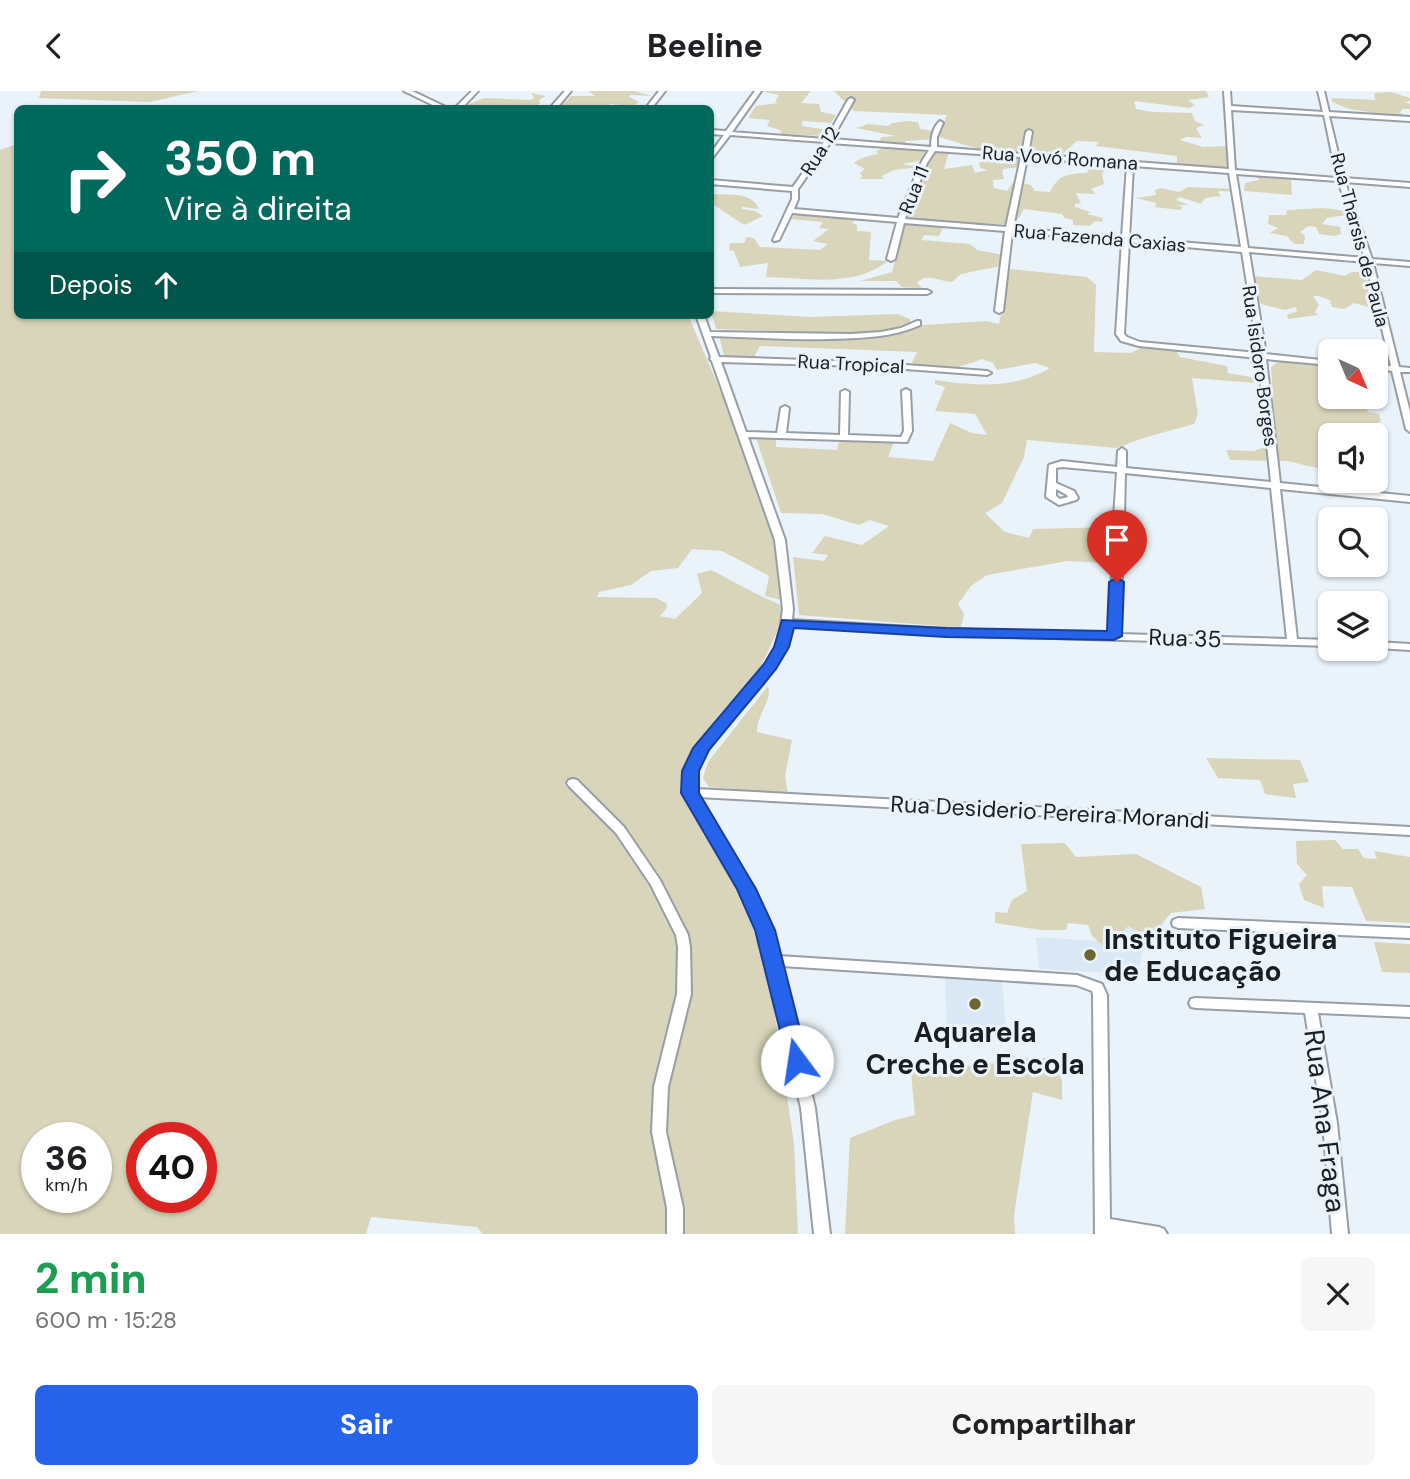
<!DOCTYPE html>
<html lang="pt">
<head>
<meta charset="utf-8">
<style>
	:root { --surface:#fff; --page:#f6f6f6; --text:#202124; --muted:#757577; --accent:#2563eb }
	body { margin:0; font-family:"DM Sans",sans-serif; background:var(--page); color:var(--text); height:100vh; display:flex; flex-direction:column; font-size:26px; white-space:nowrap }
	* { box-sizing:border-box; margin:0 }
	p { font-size:23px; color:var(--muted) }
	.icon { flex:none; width:38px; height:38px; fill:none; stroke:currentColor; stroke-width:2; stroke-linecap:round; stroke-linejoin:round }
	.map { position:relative; height:1143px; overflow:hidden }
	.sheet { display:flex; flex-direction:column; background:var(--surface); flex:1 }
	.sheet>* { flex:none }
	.banner { position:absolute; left:14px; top:14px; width:700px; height:214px; border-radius:10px; box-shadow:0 2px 5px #0004; background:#00695c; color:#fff; overflow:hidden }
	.needle { width:46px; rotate:136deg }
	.fabs { position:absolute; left:1318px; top:248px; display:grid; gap:14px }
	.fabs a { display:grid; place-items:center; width:70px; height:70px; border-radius:10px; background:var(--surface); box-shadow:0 2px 5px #0004; font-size:35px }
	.speed { position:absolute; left:21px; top:1031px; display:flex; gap:14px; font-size:35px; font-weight:700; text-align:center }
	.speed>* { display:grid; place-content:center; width:91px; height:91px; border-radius:50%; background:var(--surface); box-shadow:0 2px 5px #0004; line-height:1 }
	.speed small { font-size:18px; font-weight:400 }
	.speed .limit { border:10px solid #d22; background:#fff; color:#111 }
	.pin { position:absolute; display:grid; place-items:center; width:60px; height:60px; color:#fff; margin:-72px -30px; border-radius:50% 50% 50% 0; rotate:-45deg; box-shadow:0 0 7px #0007 }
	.pin .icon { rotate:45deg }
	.me { position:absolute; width:77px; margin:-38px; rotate:346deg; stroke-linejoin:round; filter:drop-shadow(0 0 5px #0008) }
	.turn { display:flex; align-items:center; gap:24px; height:147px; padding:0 35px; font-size:32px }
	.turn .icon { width:91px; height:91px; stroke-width:2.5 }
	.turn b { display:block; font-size:49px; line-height:60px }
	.then { display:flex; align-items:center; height:66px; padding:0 35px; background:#0003; gap:14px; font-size:26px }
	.round { display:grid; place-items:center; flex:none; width:74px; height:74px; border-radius:10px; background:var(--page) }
	.summary { display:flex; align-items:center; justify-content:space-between; height:119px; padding:0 35px }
	h1 { font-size:42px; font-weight:800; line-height:52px; color:#1e9e55 }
	.button { display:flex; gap:14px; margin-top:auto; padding:14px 35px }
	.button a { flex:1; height:80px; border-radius:10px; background:var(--accent); color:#fff; font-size:28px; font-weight:800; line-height:80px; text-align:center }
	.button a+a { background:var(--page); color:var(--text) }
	header { display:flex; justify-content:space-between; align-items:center; height:91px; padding:0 35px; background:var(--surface); font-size:32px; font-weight:800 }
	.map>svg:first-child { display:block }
</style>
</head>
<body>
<header><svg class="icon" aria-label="back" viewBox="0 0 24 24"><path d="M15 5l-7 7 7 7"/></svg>Beeline<svg class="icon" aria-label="heart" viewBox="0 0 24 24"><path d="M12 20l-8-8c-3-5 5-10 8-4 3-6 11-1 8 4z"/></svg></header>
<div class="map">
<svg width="1410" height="1143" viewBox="0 0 1410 1143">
	<rect width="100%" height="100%" fill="#eaf3fa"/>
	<!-- built -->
	<path fill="#dae8f5" d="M 1116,820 L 1166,830 L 1145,851 L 1139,878 L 1115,882 L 1039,878 L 1036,846 L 1098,850 Z
		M 945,886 L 1002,890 L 1006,940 L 947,936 Z"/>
	<!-- green -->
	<path fill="#d8d5bb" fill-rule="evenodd" d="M 41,0 L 198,0 L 150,11 L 39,7 Z
		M 589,0 L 634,0 L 652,5 L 630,4 L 629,6 L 639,11 L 633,15 L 610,13 L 606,18 L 561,15 L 571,5 L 595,5 Z
		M 761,0 L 811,0 L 801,12 L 819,13 L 821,21 L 836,24 L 831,32 L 802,30 L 802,35 L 829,39 L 824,45 L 782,43 L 780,39 L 767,35 L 770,29 L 748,27 L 756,15 L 778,12 L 775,11 L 779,4 Z
		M 834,0 L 1206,0 L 1209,6 L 1188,9 L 1195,14 L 1190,17 L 1134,10 L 1136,18 L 1153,21 L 1192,22 L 1195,30 L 1204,34 L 1196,37 L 1202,47 L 1186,46 L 1180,49 L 1203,56 L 1227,55 L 1229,79 L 1177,75 L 1177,65 L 1096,55 L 1099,51 L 1077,50 L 1061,64 L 989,61 L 939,46 L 947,24 L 854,20 Z
		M 1391,1 L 1410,7 L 1410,10 L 1405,11 L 1410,13 L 1410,18 L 1402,18 L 1400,22 L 1410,27 L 1371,24 L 1369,21 L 1349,18 L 1332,11 L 1332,7 L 1375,9 L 1374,2 Z
		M 531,2 L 546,5 L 539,9 L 540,12 L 535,16 C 511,14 491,19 467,14 L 484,7 L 531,9 L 534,7 Z
		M 908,30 L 918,31 L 920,38 L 935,40 L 936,48 L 906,50 L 906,55 L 930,58 L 923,69 L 902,73 L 920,76 L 894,79 L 882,85 L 884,88 L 859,88 L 862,85 L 860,82 L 865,78 L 854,72 C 861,66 869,65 878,63 L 876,60 L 889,55 L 879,50 L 882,46 L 896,45 L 856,37 L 868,33 L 888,35 L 892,32 Z
		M 17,53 L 18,224 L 688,224 L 739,343 L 775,452 L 781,509 L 765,505 L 769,485 L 722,460 L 692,458 L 678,477 L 651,480 L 631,494 L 599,501 L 597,506 L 656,507 L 666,512 L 667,517 L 660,525 L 675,528 L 702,502 L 697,483 L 711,479 C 735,491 756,504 781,514 L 782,531 L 759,579 L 719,624 L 695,657 L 682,681 L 686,712 L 714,751 L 743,804 L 771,897 L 794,1053 L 798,1143 L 483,1143 L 477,1136 L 371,1126 L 366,1143 L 0,1143 L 0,59 ZM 37,1046 L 96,1046 L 96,1106 L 37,1106 ZM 142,1046 L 201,1046 L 201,1106 L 142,1106 Z
		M 937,59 L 949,61 L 944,78 L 972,74 L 975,82 L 988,79 L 980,77 L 979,72 L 1000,65 L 1020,66 L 1019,76 L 1003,78 L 1002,82 L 1004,88 L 993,89 L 994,97 L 1007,100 L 1014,90 L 1031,94 L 1035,100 L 1050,101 C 1059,83 1068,83 1087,82 L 1090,77 L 1105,78 L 1102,83 L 1104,93 L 1091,98 L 1096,103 L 1076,102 L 1081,112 L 1075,113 L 1075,116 L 1091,121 L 1087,123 L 1103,127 L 1102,131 L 1095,130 L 1090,135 L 1073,134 L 1073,129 L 1065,127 L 1062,123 L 1024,118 L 1019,127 L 1008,128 L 1006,133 C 974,136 942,132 910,128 L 908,120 L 913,109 L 907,101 L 924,85 L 925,76 Z
		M 1257,84 L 1291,86 L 1292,104 L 1244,100 L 1245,92 L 1259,89 Z
		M 710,93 L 714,93 L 714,103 C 731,104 752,101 759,118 L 742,116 L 742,118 L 755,120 L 763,125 L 744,134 L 711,112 Z
		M 1188,96 L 1236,98 L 1237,101 L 1220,100 L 1218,101 L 1221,105 L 1205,107 L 1201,113 L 1180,106 L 1176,109 L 1189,114 L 1177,114 L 1183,116 L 1180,119 L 1155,116 L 1156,112 L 1136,107 L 1156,104 L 1155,99 L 1161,97 L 1179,101 Z
		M 1323,117 L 1348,120 L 1346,124 L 1327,127 L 1322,133 L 1340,136 L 1341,143 L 1334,145 L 1319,143 L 1316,136 L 1308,135 L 1300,141 L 1305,145 L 1304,153 L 1294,153 L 1287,145 L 1270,142 L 1278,137 L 1268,133 L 1269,124 L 1286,124 L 1287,119 Z
		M 797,122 L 857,127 L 852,132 L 857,134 L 857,140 L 871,141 L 869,169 L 888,170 C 854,197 807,187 766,186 L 768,172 L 740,176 L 734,160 L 729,159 L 730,152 L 744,152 L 747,146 L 754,147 L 760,156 L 820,159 L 828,153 L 813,150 L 829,138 L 819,137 L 823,131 L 791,128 Z
		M 906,130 L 944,134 L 939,145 L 924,144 L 922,149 L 970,153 L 977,159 L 1004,164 L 1001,175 L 961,183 L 952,191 C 940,191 926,181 917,192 L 922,197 L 902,196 L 896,190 L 860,190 L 892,181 Z
		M 1010,178 L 1087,186 L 1096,194 L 1094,261 L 1131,262 L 1144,255 L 1175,258 L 1180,266 L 1227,275 L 1228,282 L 1256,287 L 1255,292 L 1192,287 L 1198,323 L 1194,333 L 1143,347 L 1117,357 L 1027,349 L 1024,366 L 1002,412 L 985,422 L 1005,441 L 1029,447 L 1033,438 L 1115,436 L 1134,458 L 1126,473 L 1068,470 L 987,484 L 971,495 L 958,513 L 964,523 L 960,540 L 940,535 L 799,524 L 793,466 L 824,470 L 828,464 L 812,462 L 825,445 L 862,454 L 889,435 L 870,429 L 859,434 L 822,423 L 781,422 L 755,344 L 776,346 L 776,356 L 837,359 L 839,350 L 894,351 L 888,366 L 933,370 L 950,332 L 972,342 L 987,344 L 975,323 L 935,320 L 945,296 L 935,293 L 935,289 C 976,295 1014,298 1050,277 L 1035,272 L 997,279 L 993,272 L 982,268 L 956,277 L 911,274 L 917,261 L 760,255 L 754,266 L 724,265 L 719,244 L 808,246 L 814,241 L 716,238 L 711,220 L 810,226 L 898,223 L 910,228 L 910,235 L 986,230 L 999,233 Z
		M 1316,179 L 1345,185 C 1353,179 1360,180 1368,185 L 1371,192 L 1367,196 L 1371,210 L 1378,216 L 1372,217 L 1354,212 L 1344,218 L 1332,216 L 1330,209 L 1319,205 L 1313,205 L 1319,214 L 1315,221 L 1318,224 L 1288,228 L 1287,224 L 1297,220 L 1296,216 L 1285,219 L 1261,213 L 1253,198 L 1251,185 L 1302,189 Z
		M 1280,269 L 1330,274 L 1330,306 L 1375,308 L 1358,310 L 1369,321 L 1379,323 L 1381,330 L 1370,337 L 1372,345 L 1330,345 L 1330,380 L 1287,370 L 1230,369 L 1226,359 L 1254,360 L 1275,353 L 1271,276 Z
		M 768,595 C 773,608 757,624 757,641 L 792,649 L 785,685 L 788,703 L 740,701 L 735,698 L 709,696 L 703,687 L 708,671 Z
		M 1206,667 L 1300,669 L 1309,691 L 1293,693 L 1296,707 L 1265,703 L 1260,689 L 1218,687 Z
		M 1335,749 L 1343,758 L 1358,758 L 1364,767 L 1377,768 L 1374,760 L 1410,766 L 1410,832 L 1366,830 L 1352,796 L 1322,795 L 1324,817 L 1304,809 L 1299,793 L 1307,784 L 1297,773 L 1296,750 Z
		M 1065,752 L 1076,766 L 1136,763 L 1201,796 L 1205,818 L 1171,822 L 1149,847 L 1128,835 L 1108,859 L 1092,845 L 1088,834 L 1068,832 L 1066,839 L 1041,839 L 995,832 L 995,821 L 1007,822 L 1012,809 L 1027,800 L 1021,753 Z
		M 1374,851 L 1410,853 L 1410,882 L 1382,881 Z
		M 1007,959 L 1017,967 L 1053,967 L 1062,989 L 1062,1009 L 1033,1001 L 1014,1124 L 1015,1143 L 845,1143 L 850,1047 L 895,1029 L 915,1024 L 911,981 L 997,972 L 995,964 Z"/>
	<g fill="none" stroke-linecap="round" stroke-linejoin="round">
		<!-- minor casing -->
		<g stroke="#979ea5" stroke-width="4">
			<path id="minor" d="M 404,0 L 412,0 L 450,18 L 441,18 Z
				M 472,0 L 478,0 L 461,18 L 454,18 Z
				M 565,0 L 571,0 L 556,18 L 549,18 Z
				M 659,0 L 665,0 L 651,18 L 645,18 Z
				M 755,0 L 761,0 L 732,41 L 826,48 L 848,9 L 851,7 L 854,9 L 832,48 L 931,56 C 931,47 933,36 940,30 L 943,32 L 937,46 L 937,56 L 1022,63 L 1026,41 L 1029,39 L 1032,41 L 1028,63 L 1229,78 L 1224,0 L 1230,0 L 1231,15 L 1323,21 L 1318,0 L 1324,0 L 1329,21 L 1410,26 L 1410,30 L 1329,25 L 1344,87 L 1410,92 L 1410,96 L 1345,91 L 1372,168 L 1410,171 L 1410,175 L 1373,172 L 1399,276 L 1410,277 L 1410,281 L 1400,281 L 1410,321 L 1410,341 L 1406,338 L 1392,280 L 1376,278 L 1376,274 L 1391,275 L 1366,171 L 1249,161 L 1266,263 L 1330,270 L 1330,274 L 1266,268 L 1280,392 L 1410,405 L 1410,411 L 1280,398 L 1297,548 L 1330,549 L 1330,555 L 946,544 L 791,535 C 785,577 748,609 722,640 C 712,652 698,666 696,682 C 695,687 696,693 696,698 L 1410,736 L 1410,744 L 698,706 C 729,758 762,807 779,865 L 1077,884 L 1102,893 L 1107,904 L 1110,1128 L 1159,1136 L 1164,1138 L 1167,1143 L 1095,1143 L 1093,904 L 1092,900 L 1076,894 L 782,875 L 815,1017 L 830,1143 L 814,1143 L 801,1017 L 767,870 L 759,839 L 741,798 L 684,702 L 684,680 L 695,657 L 758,585 L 771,566 L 779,548 L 783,518 L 775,449 L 712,270 L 710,268 L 711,266 L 696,224 L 704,224 L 710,241 L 851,243 L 881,241 L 901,237 L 917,230 L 920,230 L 920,234 C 892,247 860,247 830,248 C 791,249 751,246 711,245 L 719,266 L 865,271 L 987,280 L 991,282 L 987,284 L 865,275 L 721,271 L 746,341 L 777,342 L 781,317 L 785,315 L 789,317 L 786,342 L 840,344 L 841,301 L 845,299 L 849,301 L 848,344 L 901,346 L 904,340 L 902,300 L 906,298 L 910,300 L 912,340 L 907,351 L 748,346 L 785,449 L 793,518 L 792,529 L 946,538 L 1109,543 L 1113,464 L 1118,461 L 1123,464 L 1119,543 L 1287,548 L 1271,397 L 1125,382 L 1124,427 L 1119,430 L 1114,427 L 1117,381 L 1062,376 L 1056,377 L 1056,392 L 1074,400 L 1078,407 L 1076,409 L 1059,414 L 1046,406 L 1049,374 L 1062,370 L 1117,376 L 1118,360 L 1122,357 L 1126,360 L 1126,377 L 1271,391 L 1258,267 L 1139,255 L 1121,250 L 1116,243 L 1122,150 L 1012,141 L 1003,220 L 999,222 L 995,220 L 1005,140 L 904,132 L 895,168 L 891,170 L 887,168 L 897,131 L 792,122 L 779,149 L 774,150 L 773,149 L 792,108 L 792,100 L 710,93 L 710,89 L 793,96 L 824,51 L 730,44 L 710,70 L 710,63 L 724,44 L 710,43 L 710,39 L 726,40 ZM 1231,19 L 1324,24 L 1337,87 L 1235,79 ZM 830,52 L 929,59 L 921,72 L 898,127 L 794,118 L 798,108 L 798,98 ZM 935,60 L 1021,66 L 1006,136 L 905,128 L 927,72 ZM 1027,67 L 1127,74 L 1122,146 L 1013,137 ZM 1133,75 L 1229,82 L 1241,156 L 1129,147 ZM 1236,83 L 1338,90 L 1365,167 L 1248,157 ZM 1129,151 L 1242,161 L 1258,262 L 1140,251 L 1127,246 L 1124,243 ZM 1056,398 L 1067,404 L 1068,406 L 1060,408 L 1056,405 Z
				M 710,198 L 927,199 L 931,201 L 927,203 L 710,202 Z
				M 1376,551 L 1410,553 L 1410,559 L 1376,557 Z
				M 573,688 L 577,689 L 624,736 L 660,789 L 688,844 L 690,856 L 691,903 L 668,996 L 666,1041 L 683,1117 L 683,1143 L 667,1143 L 667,1117 L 652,1041 L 654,996 L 677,903 L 678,856 L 676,844 L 651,794 L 616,742 L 569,695 L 567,692 L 569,689 Z
				M 1178,827 L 1410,837 L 1410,847 L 1178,837 L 1173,835 L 1172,832 L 1173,829 Z
				M 1196,907 L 1410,916 L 1410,926 L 1318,922 L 1337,1032 L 1348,1143 L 1332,1143 L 1323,1032 L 1305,922 L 1196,917 L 1191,916 L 1189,912 L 1191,908 Z"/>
		</g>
		<!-- minor -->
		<use href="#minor" fill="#fff" fill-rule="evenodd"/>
	</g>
	<!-- route -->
	<path fill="#2563eb" stroke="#184099" stroke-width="2" d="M 1117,486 L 1124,491 L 1122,545 L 1114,549 L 946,546 L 794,537 L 789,556 L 776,578 L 709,659 L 699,680 L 699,702 L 756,798 L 775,839 L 808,970 L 804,976 L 797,979 L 789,976 L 755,839 L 737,798 L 681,702 L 682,680 L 693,657 L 764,573 L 774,556 L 782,529 L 946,537 L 1107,540 L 1109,491 Z"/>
	<!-- markers -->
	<g fill="#6d6632" stroke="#eaf3fa" stroke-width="2.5">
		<circle cx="1090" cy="864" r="7"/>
		<circle cx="975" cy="913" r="7"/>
	</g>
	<g text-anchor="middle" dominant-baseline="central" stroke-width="6" stroke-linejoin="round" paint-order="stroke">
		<!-- far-street labels -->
		<g font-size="19" fill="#1b1e21" stroke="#eaf3fa">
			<text transform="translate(820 60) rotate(-57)">Rua 12</text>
			<text transform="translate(1060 67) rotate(4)">Rua Vovó Romana</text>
			<text transform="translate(914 99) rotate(-68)">Rua 11</text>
			<text transform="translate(1100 147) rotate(5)">Rua Fazenda Caxias</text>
			<text transform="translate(1360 149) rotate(75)">Rua Tharsis de Paula</text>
			<text transform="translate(851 273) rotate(3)">Rua Tropical</text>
			<text transform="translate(1260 275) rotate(82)">Rua Isidoro Borges</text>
		</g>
		<!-- street labels -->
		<g font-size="23" fill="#1b1e21" stroke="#eaf3fa">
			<text transform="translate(1185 547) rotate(2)">Rua 35</text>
			<text transform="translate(1050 721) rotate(3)">Rua Desiderio Pereira Morandi</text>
		</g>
		<!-- near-poi labels -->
		<g font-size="28" font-weight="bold" fill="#1b1e21" stroke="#eaf3fa" text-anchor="start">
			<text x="1104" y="848">Instituto Figueira<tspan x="1104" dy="32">de Educação</tspan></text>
			<text x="975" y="941" text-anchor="middle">Aquarela<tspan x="975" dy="32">Creche e Escola</tspan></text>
		</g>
		<!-- near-street labels -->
		<g font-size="28" fill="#1b1e21" stroke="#eaf3fa">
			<text transform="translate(1325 1030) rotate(83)">Rua Ana Fraga</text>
		</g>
	</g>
</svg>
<div class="fabs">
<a><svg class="needle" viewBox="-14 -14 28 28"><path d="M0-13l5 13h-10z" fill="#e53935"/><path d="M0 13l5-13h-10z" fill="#757577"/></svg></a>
<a><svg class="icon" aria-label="sound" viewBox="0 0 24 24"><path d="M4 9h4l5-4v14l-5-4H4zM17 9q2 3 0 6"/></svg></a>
<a><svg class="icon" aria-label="search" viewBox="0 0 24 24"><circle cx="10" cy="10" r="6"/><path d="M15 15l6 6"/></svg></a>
<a><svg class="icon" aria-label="layers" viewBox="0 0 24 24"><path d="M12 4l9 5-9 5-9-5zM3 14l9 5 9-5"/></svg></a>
</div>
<div class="speed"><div>36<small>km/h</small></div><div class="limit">40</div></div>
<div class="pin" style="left:1117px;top:491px;background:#d93025"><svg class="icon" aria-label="arrive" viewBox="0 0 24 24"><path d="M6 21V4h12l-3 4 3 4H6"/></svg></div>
<svg class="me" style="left:797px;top:970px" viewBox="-20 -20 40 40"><circle r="19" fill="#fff"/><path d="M0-13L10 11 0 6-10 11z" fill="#2563eb"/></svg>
<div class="banner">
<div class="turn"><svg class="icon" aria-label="right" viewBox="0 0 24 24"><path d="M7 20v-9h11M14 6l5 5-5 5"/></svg><div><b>350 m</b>Vire à direita</div></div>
<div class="then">Depois<svg class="icon" aria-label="ahead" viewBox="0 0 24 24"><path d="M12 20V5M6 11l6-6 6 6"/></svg></div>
</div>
</div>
<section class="sheet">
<div class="summary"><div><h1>2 min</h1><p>600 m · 15:28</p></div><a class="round"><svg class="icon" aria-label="close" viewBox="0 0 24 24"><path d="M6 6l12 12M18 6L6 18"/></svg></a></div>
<div class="button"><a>Sair</a><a>Compartilhar</a></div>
</section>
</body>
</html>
